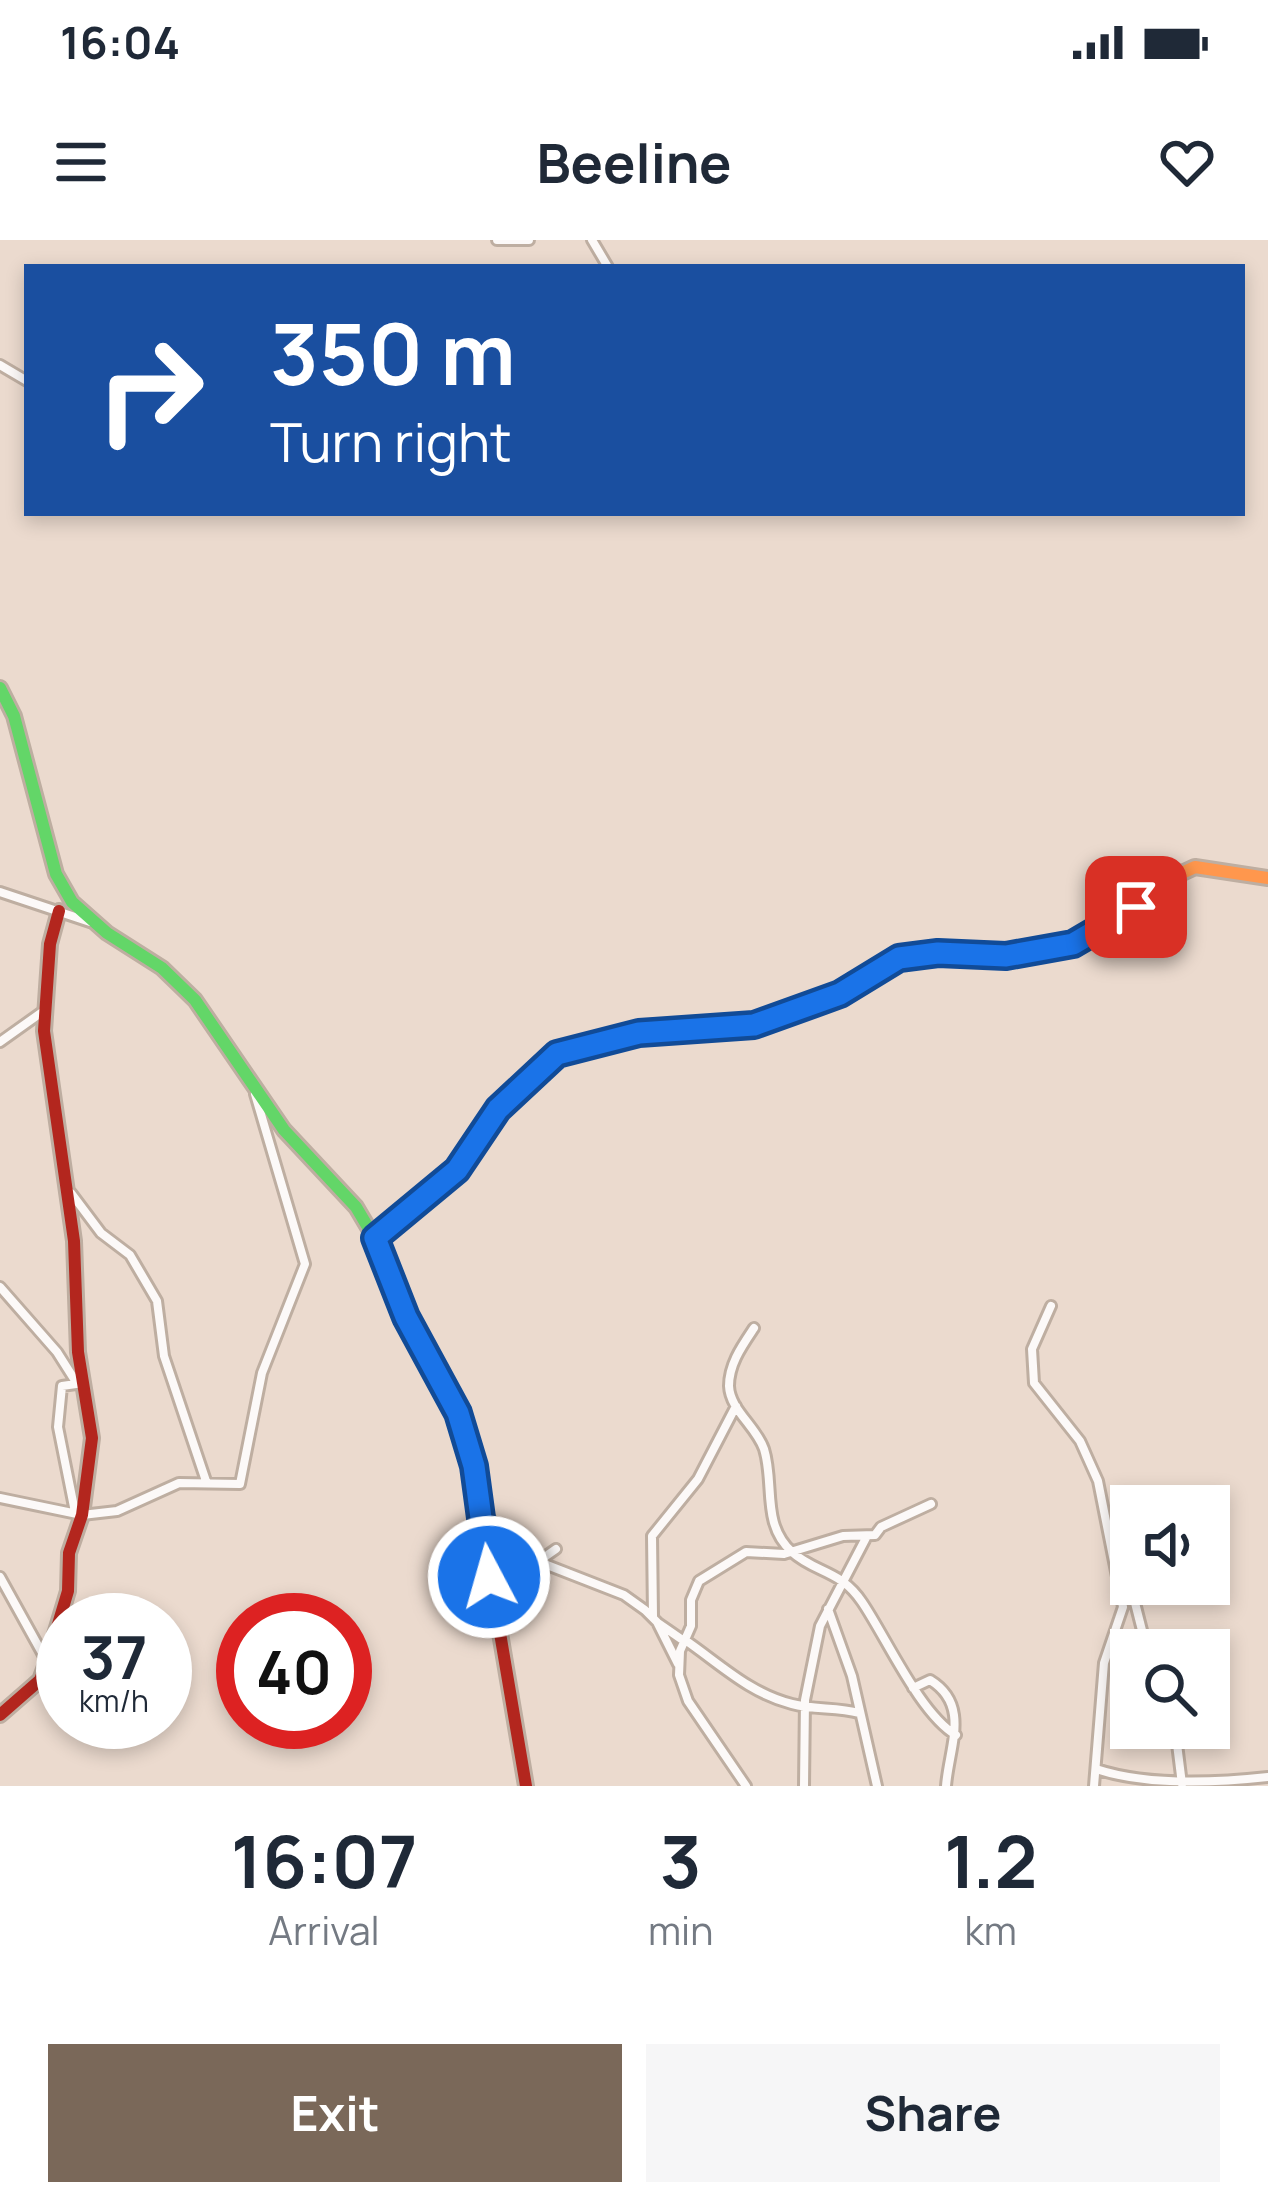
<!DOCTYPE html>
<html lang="en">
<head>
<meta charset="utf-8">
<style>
	:root { --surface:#fff; --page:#f6f6f7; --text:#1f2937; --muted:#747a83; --accent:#7a6859 }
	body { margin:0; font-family:Manrope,sans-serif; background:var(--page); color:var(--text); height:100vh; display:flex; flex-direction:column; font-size:45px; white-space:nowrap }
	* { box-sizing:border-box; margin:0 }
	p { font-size:39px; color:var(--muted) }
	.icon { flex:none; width:66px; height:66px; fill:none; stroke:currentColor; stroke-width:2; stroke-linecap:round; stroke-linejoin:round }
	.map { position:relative; height:1546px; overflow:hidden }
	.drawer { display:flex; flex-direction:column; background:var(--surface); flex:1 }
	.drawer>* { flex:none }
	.top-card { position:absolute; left:24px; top:24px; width:1221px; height:252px; border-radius:0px; box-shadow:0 6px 18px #0003; background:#1a4fa0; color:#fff; overflow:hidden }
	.tools { position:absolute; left:1110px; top:1245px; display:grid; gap:24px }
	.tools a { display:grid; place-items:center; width:120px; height:120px; border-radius:0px; background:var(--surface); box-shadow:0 6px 18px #0003; font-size:60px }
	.speed { position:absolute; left:36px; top:1353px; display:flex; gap:24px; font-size:60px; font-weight:700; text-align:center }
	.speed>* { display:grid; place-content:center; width:156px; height:156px; border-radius:50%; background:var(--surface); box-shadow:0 6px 18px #0003; line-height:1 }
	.speed small { font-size:30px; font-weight:400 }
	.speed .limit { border:18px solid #d22; background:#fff; color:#111 }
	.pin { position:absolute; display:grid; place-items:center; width:102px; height:102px; color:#fff; margin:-51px; border-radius:24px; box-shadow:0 6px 18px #0006 }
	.me { position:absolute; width:132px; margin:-66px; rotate:354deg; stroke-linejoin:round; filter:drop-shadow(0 0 9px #0008) }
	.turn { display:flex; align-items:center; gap:42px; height:252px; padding:0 48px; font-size:54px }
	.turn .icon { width:156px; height:156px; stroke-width:2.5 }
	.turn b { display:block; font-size:84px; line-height:102px }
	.eta { display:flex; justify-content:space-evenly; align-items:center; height:204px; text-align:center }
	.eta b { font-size:72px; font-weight:700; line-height:84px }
	.button { display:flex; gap:24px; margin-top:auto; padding:24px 48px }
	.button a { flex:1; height:138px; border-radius:0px; background:var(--accent); color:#fff; font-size:48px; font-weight:700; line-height:138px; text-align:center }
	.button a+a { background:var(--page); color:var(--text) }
	.status { display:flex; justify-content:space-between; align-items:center; height:84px; padding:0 60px; background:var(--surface); direction:ltr }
	.status svg { height:33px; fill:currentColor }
	header { display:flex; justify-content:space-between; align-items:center; height:156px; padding:0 48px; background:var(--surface); font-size:54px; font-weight:700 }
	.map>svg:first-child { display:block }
</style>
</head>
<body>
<div class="status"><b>16:04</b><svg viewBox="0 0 49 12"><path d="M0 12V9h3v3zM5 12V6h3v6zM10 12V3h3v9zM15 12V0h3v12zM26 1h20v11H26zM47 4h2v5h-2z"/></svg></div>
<header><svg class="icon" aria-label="menu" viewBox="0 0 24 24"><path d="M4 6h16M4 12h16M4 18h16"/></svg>Beeline<svg class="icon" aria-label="heart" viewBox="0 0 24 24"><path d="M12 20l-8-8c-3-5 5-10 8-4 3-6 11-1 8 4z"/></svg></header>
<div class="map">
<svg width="1268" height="1546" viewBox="0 0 1268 1546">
	<rect width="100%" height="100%" fill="#ebdace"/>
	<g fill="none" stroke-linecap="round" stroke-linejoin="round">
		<!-- street casing -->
		<g stroke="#beaea1" stroke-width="14">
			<path id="street" d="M 497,0 L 529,0
				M 592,0 L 608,27
				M 0,125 L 27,141
				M 0,652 L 90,682
				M 0,802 L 45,770
				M 71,953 L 101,993 L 130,1015 L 157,1061 L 164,1116 L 206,1241
				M 0,1047 L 57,1112 L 76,1142
				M 1051,1066 L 1032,1109 L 1034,1143 L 1080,1201 L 1098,1241 L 1123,1367 L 1104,1423 L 1094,1546
				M 754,1088 C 742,1106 729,1124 729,1146 C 730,1170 756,1186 764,1209 C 775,1244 761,1284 792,1312 C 815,1333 841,1330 862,1362 C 886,1397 920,1474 956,1495
				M 0,1258 L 82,1275 L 117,1271 L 179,1243 L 240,1244 L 262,1133 L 305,1024 L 255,854
				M 482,1270 L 524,1316 L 624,1355 L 645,1370 L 657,1382 L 678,1424
				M 75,1272 L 58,1187 L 62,1146 L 83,1143
				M 536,1323 L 556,1309
				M 1118,1335 L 1132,1351 L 1147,1410
				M 0,1337 L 46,1420
				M 828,1369 L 852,1436 L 877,1546
				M 653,1376 L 652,1296 L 698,1239 L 736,1166
				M 658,1383 L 684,1401
				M 685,1400 C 720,1424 749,1453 792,1464 C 814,1470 837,1467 859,1473
				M 913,1448 L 930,1440 C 971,1465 949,1507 946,1546
				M 1175,1488 L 1182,1544
				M 1096,1529 C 1147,1546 1213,1543 1268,1537
				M 746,1546 L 688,1461 L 679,1435 L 680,1411 L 691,1386 L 691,1360 L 699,1341 L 746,1312 L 784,1314 L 843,1296 L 875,1295 L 881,1287 L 931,1264
				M 804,1546 L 805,1460 L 820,1386 L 867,1296"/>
		</g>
		<!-- fast casing -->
		<g stroke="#beaea1" stroke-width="18">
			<path id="fast" d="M 0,448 L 14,476 L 56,634 L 72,662 L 107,693 L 162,728 L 195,760 L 284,890 L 356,967 L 385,1016 L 406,1077 L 459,1173 L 474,1226 L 483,1293
				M 375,999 L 457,930 L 498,869 L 557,814 L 639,793 L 754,786 L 840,754 L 907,716 L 1006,716 L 1077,701"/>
		</g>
		<!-- slow casing -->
		<g stroke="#beaea1" stroke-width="18">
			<path id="slow" d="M 1077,701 L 1130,671 L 1169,639 L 1195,627 L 1268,638"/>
		</g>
		<!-- jam casing -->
		<g stroke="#beaea1" stroke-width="18">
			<path id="jam" d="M 483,1293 L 526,1546
				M 0,1475 L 40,1440 L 47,1421 L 68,1351 L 69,1313 L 82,1275 L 92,1198 L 78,1112 L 74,1001 L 44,791 L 50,704 L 59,671"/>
		</g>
		<!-- street -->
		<use href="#street" stroke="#fcf9f8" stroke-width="8"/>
		<!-- fast -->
		<use href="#fast" stroke="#63d668" stroke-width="12"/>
		<!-- slow -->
		<use href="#slow" stroke="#ff974d" stroke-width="12"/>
		<!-- jam -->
		<use href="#jam" stroke="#b3261e" stroke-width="12"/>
	</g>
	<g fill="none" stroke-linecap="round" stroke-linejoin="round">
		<!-- route casing -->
		<g stroke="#114b97" stroke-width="30">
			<path id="route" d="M 489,1337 L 474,1226 L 458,1173 L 406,1077 L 375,998 L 457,930 L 498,869 L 557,814 L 639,793 L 754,785 L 840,754 L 899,718 L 938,713 L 1006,716 L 1073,704 L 1136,667"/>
		</g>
		<!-- route -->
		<use href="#route" stroke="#1a73e8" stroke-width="21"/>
	</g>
</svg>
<div class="tools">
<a><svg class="icon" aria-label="sound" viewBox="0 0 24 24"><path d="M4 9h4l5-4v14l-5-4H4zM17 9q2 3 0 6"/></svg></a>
<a><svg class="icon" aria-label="search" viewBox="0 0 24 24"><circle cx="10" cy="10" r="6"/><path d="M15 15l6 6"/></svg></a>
</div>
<div class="speed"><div>37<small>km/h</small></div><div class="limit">40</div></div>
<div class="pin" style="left:1136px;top:667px;background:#d93025"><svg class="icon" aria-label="arrive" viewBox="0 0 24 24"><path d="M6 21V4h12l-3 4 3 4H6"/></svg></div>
<svg class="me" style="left:489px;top:1337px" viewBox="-20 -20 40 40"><circle r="17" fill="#1a73e8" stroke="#fff" stroke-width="3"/><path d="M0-11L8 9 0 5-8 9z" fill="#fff"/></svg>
<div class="top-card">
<div class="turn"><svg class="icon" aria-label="right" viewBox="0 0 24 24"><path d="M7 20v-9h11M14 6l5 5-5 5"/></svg><div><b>350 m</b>Turn right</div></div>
</div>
</div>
<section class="drawer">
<div class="eta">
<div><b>16:07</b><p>Arrival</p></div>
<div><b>3</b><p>min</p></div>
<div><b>1.2</b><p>km</p></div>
</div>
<div class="button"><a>Exit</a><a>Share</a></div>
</section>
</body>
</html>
